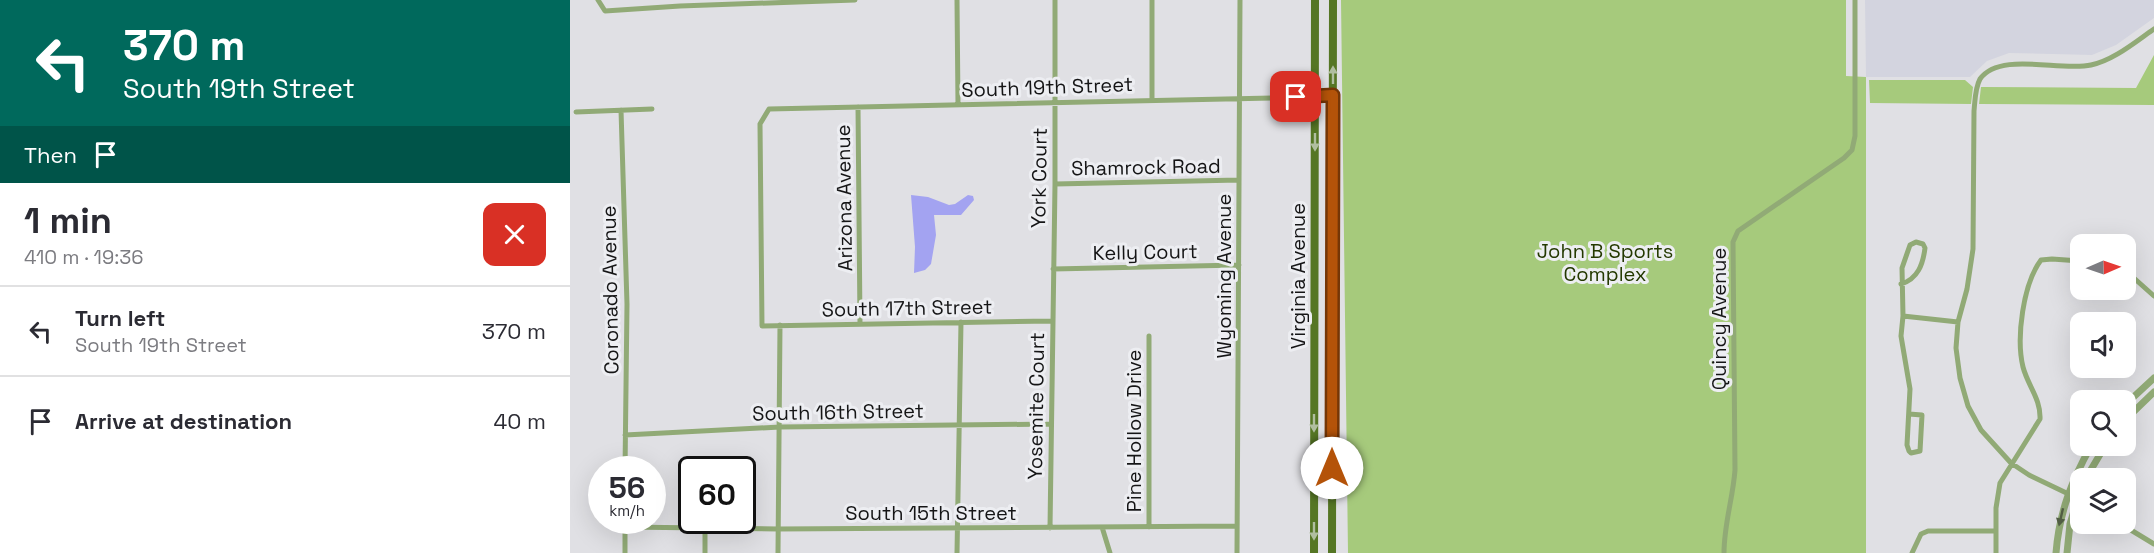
<!DOCTYPE html>
<html lang="en">
<head>
<meta charset="utf-8">
<style>
	:root { --surface:#fff; --page:#f7f7f7; --text:#2b2b33; --muted:#7c7c81; --line:#e1e1e2 }
	body { margin:0; font-family:"Space Grotesk",sans-serif; background:var(--page); color:var(--text); height:100vh; display:flex; flex-direction:column; font-size:22px; white-space:nowrap }
	* { box-sizing:border-box; margin:0 }
	p { font-size:20px; color:var(--muted) }
	.icon { flex:none; width:33px; height:33px; fill:none; stroke:currentColor; stroke-width:2; stroke-linecap:round; stroke-linejoin:round }
	.map { position:relative; flex:1; overflow:hidden }
	.side { display:flex; flex-direction:column; background:var(--surface); width:570px }
	.side>* { flex:none }
	.top-card { background:#00695c; color:#fff; overflow:hidden }
	.needle { width:39px; rotate:88deg }
	.fabs { position:absolute; left:1500px; top:234px; display:grid; gap:12px }
	.fabs a { display:grid; place-items:center; width:66px; height:66px; border-radius:12px; background:var(--surface); box-shadow:0 6px 24px #0002; font-size:30px }
	.speed { position:absolute; left:18px; top:456px; display:flex; gap:12px; font-size:30px; font-weight:700; text-align:center }
	.speed>* { display:grid; place-content:center; width:78px; height:78px; border-radius:50%; background:var(--surface); box-shadow:0 6px 24px #0002; line-height:1 }
	.speed small { font-size:15px; font-weight:400 }
	.speed .limit { border:3px solid #111; border-radius:9px; background:#fff; color:#111 }
	.pin { position:absolute; display:grid; place-items:center; width:51px; height:51px; color:#fff; margin:-26px; border-radius:12px; box-shadow:0 3px 9px #0006 }
	.me { position:absolute; width:66px; margin:-33px; rotate:0deg; stroke-linejoin:round; filter:drop-shadow(0 0 4px #0008) }
	.turn { display:flex; align-items:center; gap:21px; height:126px; padding:0 24px; font-size:27px }
	.turn .icon { width:78px; height:78px; stroke-width:2.5 }
	.turn b { display:block; font-size:42px; line-height:51px }
	.then { display:flex; align-items:center; height:57px; padding:0 24px; background:#0003; gap:12px; font-size:22px }
	.round { display:grid; place-items:center; flex:none; width:63px; height:63px; border-radius:12px; background:var(--page) }
	.headline { display:flex; align-items:center; justify-content:space-between; height:102px; padding:0 24px }
	h1 { font-size:36px; font-weight:800; line-height:45px }
	ul { padding:0; list-style:none }
	li { display:flex; align-items:center; gap:18px; height:90px; padding:0 24px; border-top:2px solid var(--line) }
	li div { flex:1 }
	li b { display:block; font-size:22px }
	li em { font-style:normal }
	main { display:flex; flex:1; min-height:0 }
	.map>svg:first-child { display:block }
</style>
</head>
<body>
<main>
<section class="side">
<div class="top-card">
<div class="turn"><svg class="icon" aria-label="left" viewBox="0 0 24 24"><path d="M17 20v-9H6M10 6l-5 5 5 5"/></svg><div><b>370 m</b>South 19th Street</div></div>
<div class="then">Then<svg class="icon" aria-label="arrive" viewBox="0 0 24 24"><path d="M6 21V4h12l-3 4 3 4H6"/></svg></div>
</div>
<div class="headline"><div><h1>1 min</h1><p>410 m · 19:36</p></div><a class="round" style="background:#d93025;color:#fff"><svg class="icon" aria-label="close" viewBox="0 0 24 24"><path d="M6 6l12 12M18 6L6 18"/></svg></a></div>
<ul>
<li><svg class="icon" aria-label="left" viewBox="0 0 24 24"><path d="M17 20v-9H6M10 6l-5 5 5 5"/></svg><div><b>Turn left</b><p>South 19th Street</p></div><em>370 m</em></li>
<li><svg class="icon" aria-label="arrive" viewBox="0 0 24 24"><path d="M6 21V4h12l-3 4 3 4H6"/></svg><div><b>Arrive at destination</b></div><em>40 m</em></li>
</ul>
</section>
<div class="map">
<svg width="1584" height="553" viewBox="0 0 1584 553">
	<rect width="100%" height="100%" fill="#e0e0e4"/>
	<!-- built -->
	<path fill="#d3d4df" d="M 1295,0 L 1584,0 L 1584,18 L 1546,45 L 1522,55 L 1439,53 L 1417,61 L 1400,77 L 1296,77 Z"/>
	<!-- green -->
	<path fill="#a6ca7c" d="M 771,0 L 1276,0 L 1276,76 L 1296,77 L 1296,553 L 778,553 Z
		M 1584,55 L 1584,105 L 1409,104 L 1411,87 L 1566,88 Z
		M 1299,80 L 1395,80 L 1403,87 L 1401,104 L 1300,103 Z"/>
	<!-- water -->
	<path fill="#a3a3f1" d="M 341,195 L 358,197 L 379,205 L 385,204 L 398,195 L 403,196 L 404,200 L 391,215 L 364,215 L 366,235 L 361,264 L 355,270 L 344,273 L 345,247 Z"/>
	<g fill="none" stroke-linecap="round" stroke-linejoin="round">
		<!-- minor -->
		<path stroke="#91aa76" stroke-width="5" d="M 28,0 L 35,11 L 110,6 L 285,0
			M 387,0 L 388,105
			M 582,0 L 582,99
			M 288,107 L 290,323
			M 51,110 L 57,304 L 55,470
			M 6,112 L 82,109
			M 485,184 L 669,180
			M 483,269 L 669,265
			M 1556,271 L 1584,296
			M 1331,284 C 1348,279 1353,264 1355,248 L 1353,244 L 1346,242 L 1340,245 L 1332,268 L 1333,316 L 1331,336 L 1340,389 L 1337,445 L 1339,451 L 1341,453 L 1350,451 L 1352,415 L 1339,414
			M 1333,316 L 1388,322
			M 482,321 L 192,326 L 190,124 L 199,109 L 745,97 L 763,95
			M 579,336 L 579,527
			M 55,435 L 210,427 L 481,424
			M 744,468 L 762,468
			M 1509,499 L 1459,475 L 1441,463 L 1411,430 L 1398,406 L 1390,378 L 1386,348 L 1388,322 L 1397,289 L 1403,249 L 1404,111 C 1405,101 1405,88 1410,79 C 1430,51 1491,72 1521,65 C 1544,60 1565,42 1584,29
			M 1551,524 L 1584,544
			M 55,527 L 208,529 L 667,526
			M 532,527 L 540,553
			M 480,528 L 485,184 L 485,0
			M 55,553 L 55,520
			M 135,553 L 135,528
			M 208,553 L 210,325
			M 387,553 L 391,322
			M 667,553 L 670,0
			M 1154,553 C 1154,524 1163,498 1165,470 L 1163,242 L 1168,231 L 1274,158 L 1282,150 L 1285,136 L 1285,0
			M 1342,553 L 1351,534 L 1358,531 L 1426,531
			M 1426,553 L 1426,508 L 1430,483 L 1470,419 C 1471,399 1458,386 1453,367 C 1446,338 1453,284 1471,260 L 1482,259 L 1510,261"/>
		<!-- tertiary -->
		<path stroke="#91aa76" stroke-width="7" d="M 1556,404 L 1584,378
			M 1556,419 L 1584,392
			M 1516,478 L 1535,446
			M 1486,553 C 1489,513 1502,480 1521,446
			M 1497,553 L 1500,524 L 1510,491"/>
		<!-- primary -->
		<path stroke="#557624" stroke-width="8" d="M 744,553 L 745,0
			M 762,553 L 763,0"/>
	</g>
	<!-- one-way arrows -->
	<defs><path id="oneway-solid" d="M-6-.8H1V-3.2L6.5 0L1 3.2V.8H-6Z" transform="scale(1.5)"/></defs>
	<g fill="#b0bea0">
		<use href="#oneway-solid" transform="translate(763 75) rotate(-90)"/>
		<use href="#oneway-solid" transform="translate(745 142) rotate(90)"/>
		<use href="#oneway-solid" transform="translate(744 423) rotate(90)"/>
		<use href="#oneway-solid" transform="translate(744 531) rotate(90)"/>
	</g>
	<use fill="#536046" href="#oneway-solid" transform="translate(1491 517) rotate(103)"/>
	<g fill="none" stroke-linecap="round" stroke-linejoin="round">
		<!-- route casing -->
		<g stroke="#753606" stroke-width="15">
			<path id="route" d="M 726,97 L 763,95 L 762,468"/>
		</g>
		<!-- route -->
		<use href="#route" stroke="#b45309" stroke-width="10"/>
	</g>
	<g text-anchor="middle" dominant-baseline="central" stroke-width="6" stroke-linejoin="round" paint-order="stroke">
		<!-- street labels -->
		<g font-size="20" fill="#151516" stroke="#edeef2">
			<text transform="translate(477 87) rotate(-2)">South 19th Street</text>
			<text transform="translate(576 167) rotate(-1)">Shamrock Road</text>
			<text transform="translate(469 178) rotate(-89)">York Court</text>
			<text transform="translate(274 198) rotate(-91)">Arizona Avenue</text>
			<text transform="translate(575 252) rotate(-1)">Kelly Court</text>
			<text transform="translate(654 276) rotate(-90)">Wyoming Avenue</text>
			<text transform="translate(728 276) rotate(-90)">Virginia Avenue</text>
			<text transform="translate(40 290) rotate(-91)">Coronado Avenue</text>
			<text transform="translate(337 308) rotate(-1)">South 17th Street</text>
			<text transform="translate(1149 319) rotate(-90)">Quincy Avenue</text>
			<text transform="translate(466 406) rotate(-89)">Yosemite Court</text>
			<text transform="translate(268 412) rotate(-1)">South 16th Street</text>
			<text transform="translate(564 431) rotate(-90)">Pine Hollow Drive</text>
			<text x="361" y="513">South 15th Street</text>
		</g>
		<!-- park labels -->
		<g font-size="20" fill="#243900" stroke="#edeef2">
			<text x="1035" y="251">John B Sports<tspan x="1035" dy="23">Complex</tspan></text>
		</g>
	</g>
</svg>
<div class="fabs">
<a><svg class="needle" viewBox="-14 -14 28 28"><path d="M0-13l5 13h-10z" fill="#e53935"/><path d="M0 13l5-13h-10z" fill="#7c7c81"/></svg></a>
<a><svg class="icon" aria-label="sound" viewBox="0 0 24 24"><path d="M4 9h4l5-4v14l-5-4H4zM17 9q2 3 0 6"/></svg></a>
<a><svg class="icon" aria-label="search" viewBox="0 0 24 24"><circle cx="10" cy="10" r="6"/><path d="M15 15l6 6"/></svg></a>
<a><svg class="icon" aria-label="layers" viewBox="0 0 24 24"><path d="M12 4l9 5-9 5-9-5zM3 14l9 5 9-5"/></svg></a>
</div>
<div class="speed"><div>56<small>km/h</small></div><div class="limit">60</div></div>
<div class="pin" style="left:726px;top:97px;background:#d93025"><svg class="icon" aria-label="arrive" viewBox="0 0 24 24"><path d="M6 21V4h12l-3 4 3 4H6"/></svg></div>
<svg class="me" style="left:762px;top:468px" viewBox="-20 -20 40 40"><circle r="19" fill="#fff"/><path d="M0-13L10 11 0 6-10 11z" fill="#b45309"/></svg>
</div>
</main>
</body>
</html>
